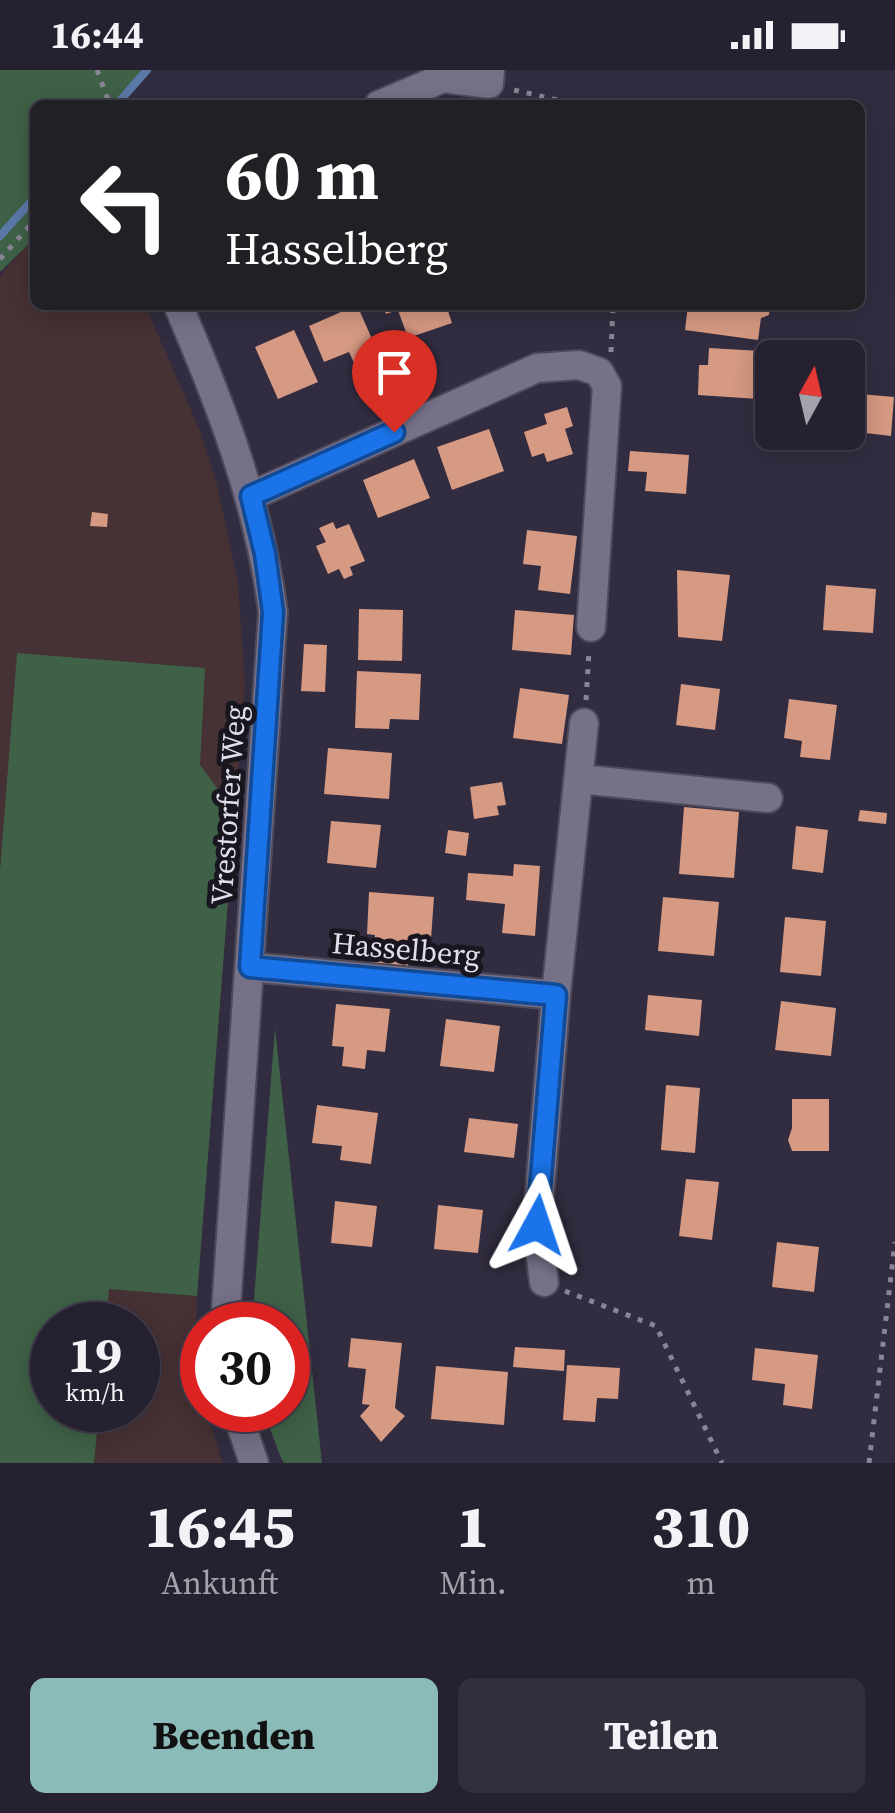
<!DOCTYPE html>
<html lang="de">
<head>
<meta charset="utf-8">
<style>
	:root { --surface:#262130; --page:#322e3c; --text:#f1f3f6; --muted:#a4a3ab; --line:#423e4c; --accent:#8bbbb9 }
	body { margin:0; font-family:"Source Serif 4",serif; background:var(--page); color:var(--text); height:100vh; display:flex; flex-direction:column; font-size:38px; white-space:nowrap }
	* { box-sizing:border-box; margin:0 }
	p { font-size:32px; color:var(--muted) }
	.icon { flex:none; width:55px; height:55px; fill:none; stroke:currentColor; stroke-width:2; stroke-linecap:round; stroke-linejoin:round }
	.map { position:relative; height:1393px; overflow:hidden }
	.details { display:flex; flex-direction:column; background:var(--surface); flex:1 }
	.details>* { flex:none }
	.hud { position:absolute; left:30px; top:30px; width:835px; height:210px; border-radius:15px; box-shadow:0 5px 25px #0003,0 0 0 2px var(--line); background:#202124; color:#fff; overflow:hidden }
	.needle { width:65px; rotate:8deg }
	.buttons { position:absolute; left:755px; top:270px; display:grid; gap:20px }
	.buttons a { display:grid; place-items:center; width:110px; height:110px; border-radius:15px; background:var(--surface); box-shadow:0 5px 25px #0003,0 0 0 2px var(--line); font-size:50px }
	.speed { position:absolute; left:30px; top:1232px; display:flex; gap:20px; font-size:50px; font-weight:700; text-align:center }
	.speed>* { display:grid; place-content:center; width:130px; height:130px; border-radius:50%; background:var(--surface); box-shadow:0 5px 25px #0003,0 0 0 2px var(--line); line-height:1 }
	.speed small { font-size:25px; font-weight:400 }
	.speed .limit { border:15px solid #d22; background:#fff; color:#111 }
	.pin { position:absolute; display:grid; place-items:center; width:85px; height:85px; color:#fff; margin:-102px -42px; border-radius:50% 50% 50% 0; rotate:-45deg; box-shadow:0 0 10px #0007 }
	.pin .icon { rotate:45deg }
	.me { position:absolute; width:110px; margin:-55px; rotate:5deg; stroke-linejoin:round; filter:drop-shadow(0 0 8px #0008) }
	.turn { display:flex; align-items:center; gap:35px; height:210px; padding:0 30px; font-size:45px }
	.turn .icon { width:130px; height:130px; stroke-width:2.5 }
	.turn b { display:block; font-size:70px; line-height:85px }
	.eta { display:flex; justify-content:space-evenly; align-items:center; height:170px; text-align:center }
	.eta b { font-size:60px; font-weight:800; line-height:70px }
	.action { display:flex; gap:20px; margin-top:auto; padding:20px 30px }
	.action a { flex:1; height:115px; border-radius:15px; background:var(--accent); color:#111; font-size:40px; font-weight:800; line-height:115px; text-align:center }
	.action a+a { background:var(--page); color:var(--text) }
	.status { display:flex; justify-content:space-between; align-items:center; height:70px; padding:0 50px; background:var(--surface); direction:ltr }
	.status svg { height:28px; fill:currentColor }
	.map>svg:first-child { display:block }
</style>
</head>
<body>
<div class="status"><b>16:44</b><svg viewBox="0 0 49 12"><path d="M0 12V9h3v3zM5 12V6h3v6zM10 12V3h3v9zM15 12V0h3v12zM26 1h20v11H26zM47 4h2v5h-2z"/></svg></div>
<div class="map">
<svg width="895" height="1393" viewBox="0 0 895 1393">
	<rect width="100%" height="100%" fill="#322c40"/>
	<!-- industrial -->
	<path fill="#463134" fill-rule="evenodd" d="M 35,166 L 35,235 L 145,235 L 200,361 L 216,411 L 238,512 L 245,615 L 197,1226 L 196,1278 L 202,1340 L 206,1340 L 223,1393 L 0,1393 L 0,206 ZM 52,1255 L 138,1255 L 138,1340 L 52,1340 Z"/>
	<!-- green -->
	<path fill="#3f6147" d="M 0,0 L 152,0 L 121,35 L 35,35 L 35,168 L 0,202 Z
		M 17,583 L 205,598 L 200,695 L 235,742 L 197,1226 L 109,1219 L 106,1255 L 52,1255 L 52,1340 L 99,1340 L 94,1393 L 0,1393 L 0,801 Z
		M 275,958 L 322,1393 L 284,1393 L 281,1388 L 263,1340 L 288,1340 L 288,1255 L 252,1255 Z"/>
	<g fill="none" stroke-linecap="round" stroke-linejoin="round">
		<!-- stream -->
		<path stroke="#5b79a8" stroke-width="8" d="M 117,34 L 147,0
			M 0,166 L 35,127"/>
	</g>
	<!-- building -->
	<path fill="#d69982" d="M 357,235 L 380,287 L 356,297 L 349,282 L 324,292 L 309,256 Z
		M 382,235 L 446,235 L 452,253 L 408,268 L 398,240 L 386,244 Z
		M 688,235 L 770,235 L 769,245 L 761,248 L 758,270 L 685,260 Z
		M 294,260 L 318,312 L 278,329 L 255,277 Z
		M 709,278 L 761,281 L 759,329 L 698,325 L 699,295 L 708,295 Z
		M 860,324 L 894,327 L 891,366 L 857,362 Z
		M 567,337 L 573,356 L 565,359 L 573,384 L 547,392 L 544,383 L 532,387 L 524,362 L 547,354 L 544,344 Z
		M 489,359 L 504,401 L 452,420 L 437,377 Z
		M 630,381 L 689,385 L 686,424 L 645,421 L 647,402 L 628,401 Z
		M 414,389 L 430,428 L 378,448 L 363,410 Z
		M 92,442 L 108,444 L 107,457 L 90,456 Z
		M 333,452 L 336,459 L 349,454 L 365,491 L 350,497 L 353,505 L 344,509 L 339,499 L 328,504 L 316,476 L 326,472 L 319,458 Z
		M 527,460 L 577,466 L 570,524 L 538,520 L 541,496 L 523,494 Z
		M 677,500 L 730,505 L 722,571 L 678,567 Z
		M 826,515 L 876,519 L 873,563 L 823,560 Z
		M 359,539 L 403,540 L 402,591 L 358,590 Z
		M 515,540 L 574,545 L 571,585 L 512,580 Z
		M 304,574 L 327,575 L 325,622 L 301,621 Z
		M 357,601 L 421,604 L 419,650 L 390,649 L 389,659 L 355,658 Z
		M 681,614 L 720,619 L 715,660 L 676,655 Z
		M 520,618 L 569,625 L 562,674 L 513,668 Z
		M 789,629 L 837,635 L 830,690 L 800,687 L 802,671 L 784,668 Z
		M 328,678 L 392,683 L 389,729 L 324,724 Z
		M 502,712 L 506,735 L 497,736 L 499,745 L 474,749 L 470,717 Z
		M 684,737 L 739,742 L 734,808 L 679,804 Z
		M 860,740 L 887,743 L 886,754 L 858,751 Z
		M 331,751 L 381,755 L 376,798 L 327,793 Z
		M 796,756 L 828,760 L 823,803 L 792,799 Z
		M 448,760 L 469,763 L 466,786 L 445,783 Z
		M 514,794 L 540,796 L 535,866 L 502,863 L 505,834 L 466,830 L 468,803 L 513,806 Z
		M 369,822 L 434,827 L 431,869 L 410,868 L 408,898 L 372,896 L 375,865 L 367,864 Z
		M 663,827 L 719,832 L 714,886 L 658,881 Z
		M 785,847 L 826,851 L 821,906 L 780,902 Z
		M 648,925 L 702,930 L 699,966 L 645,960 Z
		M 781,931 L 836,938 L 831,986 L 775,980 Z
		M 336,934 L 390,939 L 385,982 L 367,980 L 365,999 L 342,996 L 344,977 L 332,976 Z
		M 446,949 L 500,956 L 494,1002 L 440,996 Z
		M 666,1015 L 700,1018 L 695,1083 L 661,1080 Z
		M 792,1029 L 829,1029 L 829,1081 L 792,1081 L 788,1070 L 792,1058 Z
		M 317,1035 L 378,1043 L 371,1094 L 340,1090 L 342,1076 L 312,1073 Z
		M 469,1048 L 518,1054 L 514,1088 L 464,1082 Z
		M 686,1109 L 719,1112 L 712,1170 L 679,1166 Z
		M 335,1131 L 377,1136 L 372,1177 L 331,1173 Z
		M 438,1135 L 483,1140 L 478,1183 L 434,1179 Z
		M 777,1172 L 819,1177 L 814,1222 L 772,1217 Z
		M 351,1268 L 402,1273 L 395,1338 L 405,1346 L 381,1372 L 360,1346 L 370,1335 L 362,1334 L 366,1299 L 348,1297 Z
		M 515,1277 L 565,1280 L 564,1301 L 513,1297 Z
		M 755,1278 L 818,1285 L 812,1339 L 783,1335 L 785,1314 L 752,1310 Z
		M 567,1295 L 620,1298 L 618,1329 L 597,1328 L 595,1352 L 563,1350 Z
		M 436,1296 L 508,1302 L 504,1355 L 431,1349 Z"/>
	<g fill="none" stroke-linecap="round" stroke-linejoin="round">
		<!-- minor casing -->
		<g stroke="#4e4959" stroke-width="32">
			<path id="minor" d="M 379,35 L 443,8 L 489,14 L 490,0
				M 178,235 C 221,335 259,433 273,542 L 225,1255
				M 251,426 L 537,298 L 579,295 L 599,302 L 607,316 L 591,557
				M 579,709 L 768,728
				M 250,897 L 556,925
				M 544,1212 L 537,1155 L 556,925 L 584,653
				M 236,1340 L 254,1393"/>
		</g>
		<!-- path -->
		<path stroke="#8a8596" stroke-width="5" stroke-dasharray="5 8" stroke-linecap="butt" d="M 97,0 L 110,35
			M 514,20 L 579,35
			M 0,189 L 35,150
			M 611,282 L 613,235
			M 586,630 L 589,581
			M 565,1221 L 656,1256 L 722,1393
			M 869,1393 L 895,1172"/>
		<!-- minor -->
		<use href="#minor" stroke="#777188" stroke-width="28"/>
	</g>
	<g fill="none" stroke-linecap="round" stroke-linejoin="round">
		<!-- route casing -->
		<g stroke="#114b97" stroke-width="25">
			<path id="route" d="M 394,362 L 251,426 L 265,484 L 273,542 L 250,897 L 556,925 L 537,1155"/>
		</g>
		<!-- route -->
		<use href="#route" stroke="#1a73e8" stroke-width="18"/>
	</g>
	<g text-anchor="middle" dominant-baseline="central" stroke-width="10" stroke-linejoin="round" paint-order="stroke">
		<!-- street labels -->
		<g font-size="30" fill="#e2deeb" stroke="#19161f">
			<text transform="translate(228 735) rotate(-86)">Vrestorfer Weg</text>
			<text transform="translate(406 879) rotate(5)">Hasselberg</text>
		</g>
	</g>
</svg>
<div class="buttons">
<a><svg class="needle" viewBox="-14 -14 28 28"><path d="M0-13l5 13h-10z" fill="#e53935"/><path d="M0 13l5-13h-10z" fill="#a4a3ab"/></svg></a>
</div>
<div class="speed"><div>19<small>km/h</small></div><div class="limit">30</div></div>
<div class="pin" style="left:394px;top:362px;background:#d93025"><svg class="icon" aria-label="arrive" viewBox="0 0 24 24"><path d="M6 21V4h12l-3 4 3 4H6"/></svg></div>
<svg class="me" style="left:537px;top:1155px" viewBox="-20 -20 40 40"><path d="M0-17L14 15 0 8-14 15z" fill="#1a73e8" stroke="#fff" stroke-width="4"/></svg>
<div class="hud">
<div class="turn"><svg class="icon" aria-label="left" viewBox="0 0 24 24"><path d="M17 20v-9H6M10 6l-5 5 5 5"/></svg><div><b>60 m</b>Hasselberg</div></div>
</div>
</div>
<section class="details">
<div class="eta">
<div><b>16:45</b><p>Ankunft</p></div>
<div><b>1</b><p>Min.</p></div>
<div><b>310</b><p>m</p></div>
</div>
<div class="action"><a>Beenden</a><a>Teilen</a></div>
</section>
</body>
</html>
